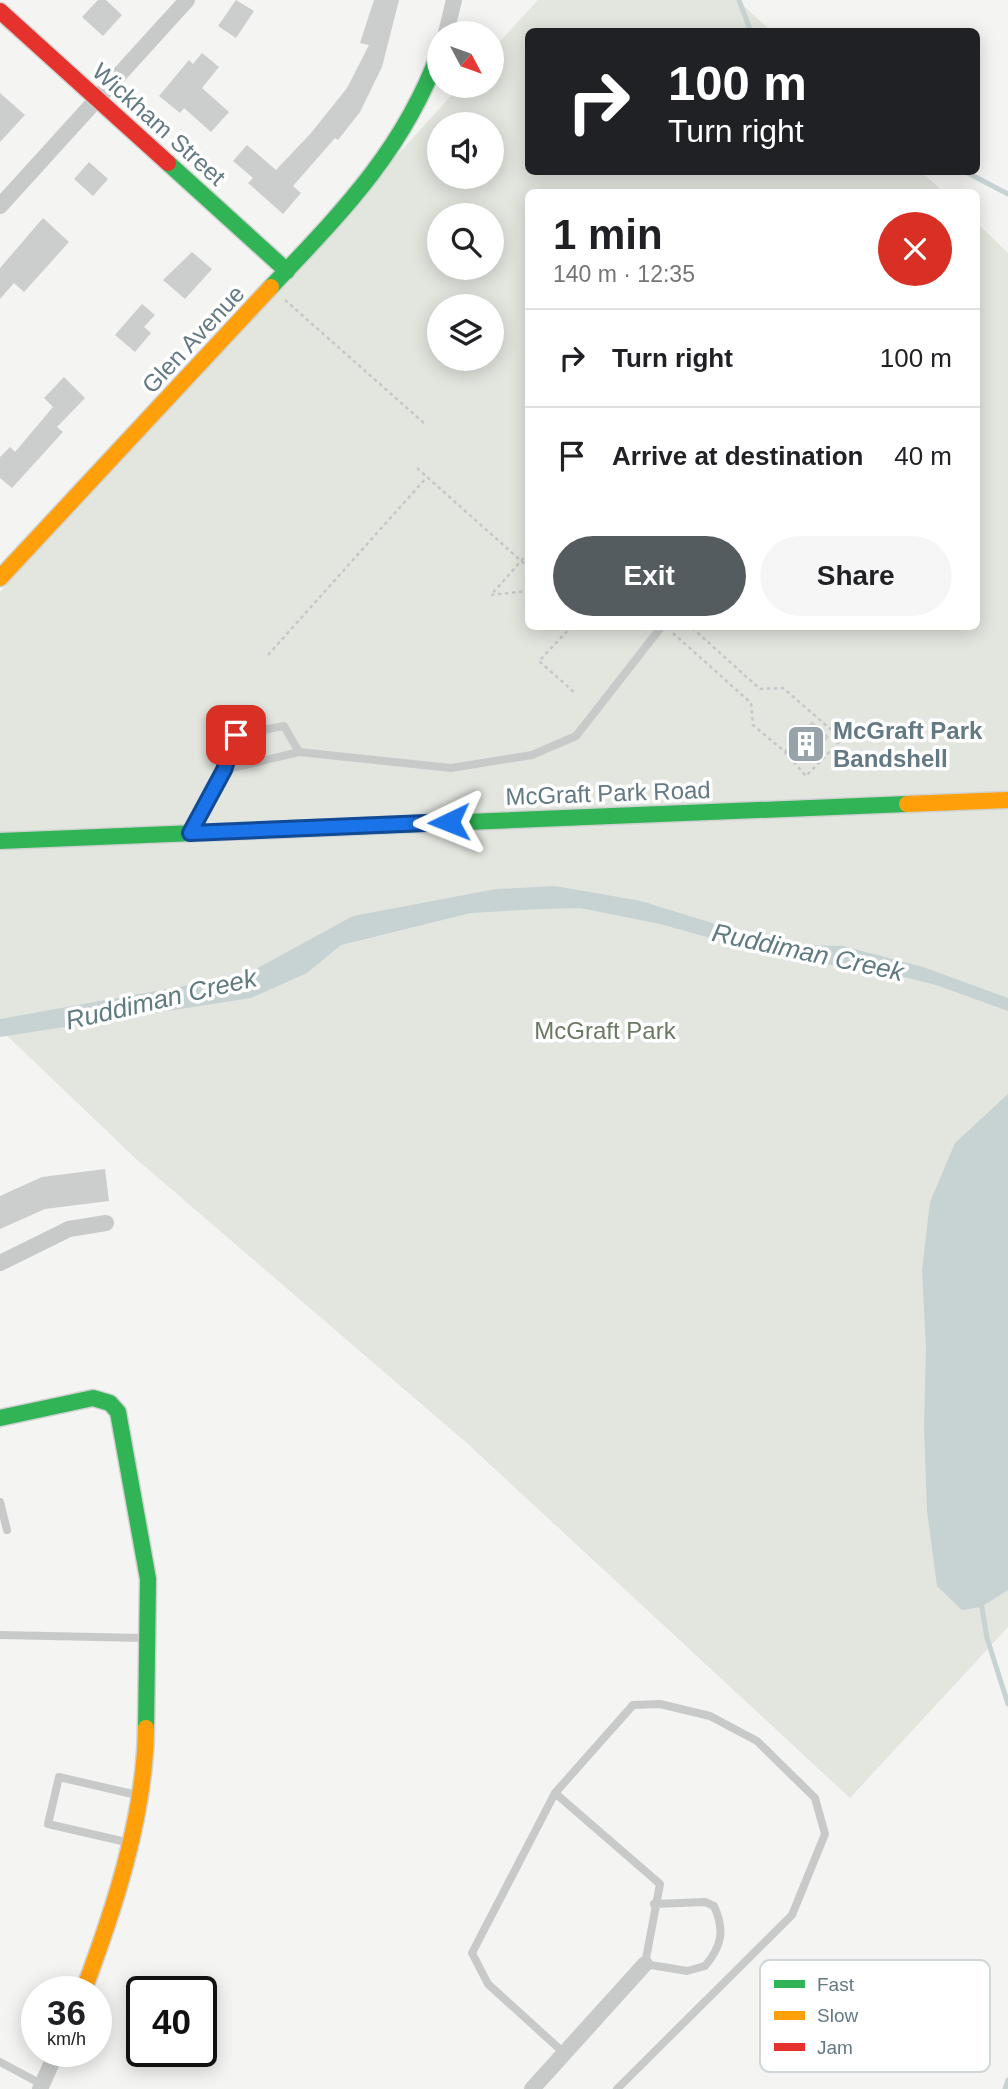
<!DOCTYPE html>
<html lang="en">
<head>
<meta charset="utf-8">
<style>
	:root { --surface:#fff; --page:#f6f6f6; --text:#202124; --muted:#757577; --line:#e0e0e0; --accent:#555c60 }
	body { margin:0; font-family:Helvetica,sans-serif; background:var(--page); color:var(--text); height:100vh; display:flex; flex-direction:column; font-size:26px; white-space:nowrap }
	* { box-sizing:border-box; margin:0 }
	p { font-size:23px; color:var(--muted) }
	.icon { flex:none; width:38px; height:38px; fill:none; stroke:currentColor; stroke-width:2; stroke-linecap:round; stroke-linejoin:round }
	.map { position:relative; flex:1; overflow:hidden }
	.sheet { position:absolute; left:525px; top:189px; width:455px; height:441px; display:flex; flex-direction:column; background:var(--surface); border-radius:10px; box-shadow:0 4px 18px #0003 }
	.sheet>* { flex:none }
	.top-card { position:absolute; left:525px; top:28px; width:455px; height:147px; border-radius:10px; box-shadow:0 4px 18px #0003; background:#202124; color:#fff; overflow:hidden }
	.needle { width:46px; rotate:131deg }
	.controls { position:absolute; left:427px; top:21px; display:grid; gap:14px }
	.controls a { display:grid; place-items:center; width:77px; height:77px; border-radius:50%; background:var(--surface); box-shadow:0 4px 18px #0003; font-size:35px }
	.speed { position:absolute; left:21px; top:1976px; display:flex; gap:14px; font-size:35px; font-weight:700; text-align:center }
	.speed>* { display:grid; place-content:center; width:91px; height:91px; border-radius:50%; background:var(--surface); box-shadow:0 4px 18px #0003; line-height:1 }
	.speed small { font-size:18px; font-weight:400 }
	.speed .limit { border:4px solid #111; border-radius:10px; background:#fff; color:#111 }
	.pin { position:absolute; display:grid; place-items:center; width:60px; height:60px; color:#fff; margin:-30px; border-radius:14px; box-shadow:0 4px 10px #0006 }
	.me { position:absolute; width:77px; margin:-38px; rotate:268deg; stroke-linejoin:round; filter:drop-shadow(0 0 5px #0008) }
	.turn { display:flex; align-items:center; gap:24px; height:147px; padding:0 28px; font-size:32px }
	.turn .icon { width:91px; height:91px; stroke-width:2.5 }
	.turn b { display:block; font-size:49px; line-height:60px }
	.round { display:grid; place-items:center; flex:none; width:74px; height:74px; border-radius:37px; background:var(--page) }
	.summary { display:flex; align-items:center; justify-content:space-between; height:119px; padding:0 28px }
	h1 { font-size:42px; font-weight:700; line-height:52px }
	.button { display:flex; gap:14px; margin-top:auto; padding:14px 28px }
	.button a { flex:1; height:80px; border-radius:42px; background:var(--accent); color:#fff; font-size:28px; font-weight:700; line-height:80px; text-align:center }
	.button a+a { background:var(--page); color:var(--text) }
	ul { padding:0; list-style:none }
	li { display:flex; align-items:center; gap:21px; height:98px; padding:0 28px; border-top:2px solid var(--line) }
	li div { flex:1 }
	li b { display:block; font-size:26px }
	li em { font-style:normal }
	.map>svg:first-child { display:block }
</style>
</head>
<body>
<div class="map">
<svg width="1008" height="2089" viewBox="0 0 1008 2089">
	<rect width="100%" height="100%" fill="#f4f4f2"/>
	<!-- green -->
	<path fill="#e3e6df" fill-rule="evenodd" d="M 538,0 L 737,0 L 771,31 L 528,32 L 528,172 L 921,172 L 944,192 L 528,192 L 528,626 L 976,626 L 977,223 L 1008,253 L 1008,1627 L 850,1798 L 469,1445 L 134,1157 L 0,1029 L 0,592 L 460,86 L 492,86 L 492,50 ZM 439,124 L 492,124 L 492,177 L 439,177 ZM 439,215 L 492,215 L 492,268 L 439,268 ZM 439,306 L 492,306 L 492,359 L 439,359 Z"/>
	<!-- water -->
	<path fill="#c7d2d3" d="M 555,886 L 641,901 L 783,945 L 843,946 L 923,967 L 1008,998 L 1008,1011 L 936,985 L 872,969 L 794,961 L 660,924 L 580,908 L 539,909 L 471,913 L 341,945 L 307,973 L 251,998 L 0,1037 L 0,1019 L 245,975 L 353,916 L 496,889 Z
		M 1008,1094 L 1008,1590 L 981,1607 L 962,1610 L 937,1586 L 927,1511 L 924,1427 L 926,1348 L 922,1270 L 930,1202 L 955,1143 Z"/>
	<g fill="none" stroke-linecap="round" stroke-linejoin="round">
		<!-- stream -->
		<path stroke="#c7d2d3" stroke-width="5" d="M 739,0 L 751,32
			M 966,172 L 1008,194
			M 981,1602 L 987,1638 L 1008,1704
			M 1005,2089 L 1008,2080"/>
	</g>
	<!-- building -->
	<path fill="#cccecd" d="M 98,0 L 106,0 L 122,15 L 103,36 L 82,17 Z
		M 236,0 L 254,11 L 236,38 L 218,26 Z
		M 374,0 L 399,0 L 382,67 L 360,112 L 338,140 L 335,138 L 293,186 L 301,193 L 283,214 L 248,183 L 253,178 L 233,161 L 247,145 L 276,170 L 311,133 L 347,88 L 369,45 L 360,43 Z
		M 202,53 L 219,67 L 202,88 L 229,112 L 211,132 L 184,108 L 180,113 L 159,96 L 189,60 L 193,64 Z
		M 0,93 L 25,115 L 0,142 Z
		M 89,162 L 108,179 L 93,196 L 74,179 Z
		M 43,218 L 69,242 L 24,292 L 14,283 L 0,299 L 0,268 Z
		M 192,252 L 212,269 L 185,299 L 163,280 Z
		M 142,304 L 155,315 L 144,327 L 151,333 L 135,352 L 115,335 Z
		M 64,377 L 85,398 L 57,427 L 63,432 L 12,488 L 0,478 L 0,457 L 10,447 L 15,452 L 53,407 L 44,398 Z
		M 812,721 L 829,737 L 805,763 L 784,751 Z
		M 105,1169 L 109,1201 L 45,1209 L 0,1229 L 0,1196 L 42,1177 Z"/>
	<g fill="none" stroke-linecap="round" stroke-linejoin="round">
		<!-- fast casing -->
		<g stroke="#d0d2d2" stroke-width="19">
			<path id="fast" d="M 168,163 L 287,271
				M 271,287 C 341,213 403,151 439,53
				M 0,841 L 907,804
				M 0,1418 L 93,1398 L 110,1403 L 118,1412 L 148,1579 L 146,1728"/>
		</g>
		<!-- slow casing -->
		<g stroke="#d0d2d2" stroke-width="19">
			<path id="slow" d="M 0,578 L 271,287
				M 907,804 L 1008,800
				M 83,1992 C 114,1910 145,1816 146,1728"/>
		</g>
		<!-- jam casing -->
		<g stroke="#d0d2d2" stroke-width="19">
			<path id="jam" d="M 0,11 L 168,163"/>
		</g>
		<!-- path -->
		<path stroke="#c5c7c8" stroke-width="2.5" stroke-dasharray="3.5 3.5" stroke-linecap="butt" d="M 285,300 L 425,424
			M 417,468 L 528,567
			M 528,553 L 491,595 L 528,591
			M 572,626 L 539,661 L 575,693
			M 673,633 L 751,703 L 753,725 L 784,751 L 806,776 L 842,739 L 783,688 L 760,689 L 690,626
			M 268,655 L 427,477"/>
		<!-- lane -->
		<path stroke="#c8caca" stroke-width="8" d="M 224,770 L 236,735 L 284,726 L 299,752
			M 192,830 L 224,770 L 299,752 L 451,768 L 532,755 L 576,736 L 662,626
			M 0,1502 L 7,1530
			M 0,1635 L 144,1638
			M 555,1793 L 633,1705 L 660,1704 L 710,1716 L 757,1741 L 815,1798 L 825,1834 L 792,1915 L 617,2089
			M 126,1842 L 48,1824 L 59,1777 L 137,1795
			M 564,2053 L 488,1984 L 472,1953 L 555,1793 L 660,1884 L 645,1964 L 687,1971 L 705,1966 C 722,1946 725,1930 714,1906 L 705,1902 L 654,1904
			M 0,2062 L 43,2085"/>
		<!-- street -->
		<path stroke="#c8caca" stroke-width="16" d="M 446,33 L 454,0
			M 0,206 L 187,0
			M 0,1263 L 69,1229 L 106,1223
			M 40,2089 L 57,2051
			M 532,2089 L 645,1964"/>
		<!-- fast -->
		<use href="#fast" stroke="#30b455" stroke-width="16"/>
		<!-- slow -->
		<use href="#slow" stroke="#ff9f0a" stroke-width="16"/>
		<!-- jam -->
		<use href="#jam" stroke="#e5322d" stroke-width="16"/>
	</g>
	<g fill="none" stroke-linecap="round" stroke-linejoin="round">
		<!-- route casing -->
		<g stroke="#114b97" stroke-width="18">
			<path id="route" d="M 236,735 L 224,770 L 190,833 L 449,822"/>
		</g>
		<!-- route -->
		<use href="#route" stroke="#1a73e8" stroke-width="12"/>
	</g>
	<!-- icons -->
	<defs>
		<g id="building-square" transform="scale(2.0125)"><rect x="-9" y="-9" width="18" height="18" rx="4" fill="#96a4aa" stroke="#fff"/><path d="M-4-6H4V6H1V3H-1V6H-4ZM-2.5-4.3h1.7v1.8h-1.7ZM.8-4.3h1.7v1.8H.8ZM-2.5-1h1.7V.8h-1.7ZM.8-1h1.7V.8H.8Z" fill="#fff"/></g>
	</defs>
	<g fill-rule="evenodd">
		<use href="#building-square" x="806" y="744"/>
	</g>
	<g text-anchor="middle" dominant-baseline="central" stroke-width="7" stroke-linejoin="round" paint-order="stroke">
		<!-- street labels -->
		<g font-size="24" fill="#637983" stroke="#fff">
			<text transform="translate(159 124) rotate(42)">Wickham Street</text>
			<text transform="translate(193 339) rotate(-47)">Glen Avenue</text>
			<text transform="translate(608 793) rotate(-2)">McGraft Park Road</text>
		</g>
		<!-- poi labels -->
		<g font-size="24" font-weight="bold" fill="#637983" stroke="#fff" text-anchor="start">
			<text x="833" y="730">McGraft Park<tspan x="833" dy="28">Bandshell</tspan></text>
		</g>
		<!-- park labels -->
		<g font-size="24" fill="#6a7a62" stroke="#fff">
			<text x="605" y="1030">McGraft Park</text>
		</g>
		<!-- water labels -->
		<g font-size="26" font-style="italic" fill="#5f7b80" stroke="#fff">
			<text transform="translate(808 952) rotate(12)">Ruddiman Creek</text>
			<text transform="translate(161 999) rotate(-13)">Ruddiman Creek</text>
		</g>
	</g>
	<!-- legend -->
	<rect x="760" y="1960" width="230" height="112" rx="10" fill="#fff" stroke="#d0d7da" stroke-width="2"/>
	<rect x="774" y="1980" width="31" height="8" fill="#30b455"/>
	<rect x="774" y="2011" width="31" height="9" fill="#ff9f0a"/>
	<rect x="774" y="2043" width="31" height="8" fill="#e5322d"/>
	<g font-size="19" fill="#637983">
		<text x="817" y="1991">Fast</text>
		<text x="817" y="2022">Slow</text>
		<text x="817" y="2054">Jam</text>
	</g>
</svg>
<div class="controls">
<a><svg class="needle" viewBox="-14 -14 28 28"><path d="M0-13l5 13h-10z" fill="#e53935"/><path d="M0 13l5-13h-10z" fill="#757577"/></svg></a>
<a><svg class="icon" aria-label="sound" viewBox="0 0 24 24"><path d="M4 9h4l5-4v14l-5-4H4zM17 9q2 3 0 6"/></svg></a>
<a><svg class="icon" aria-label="search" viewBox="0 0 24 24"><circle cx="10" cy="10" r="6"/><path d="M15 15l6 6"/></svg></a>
<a><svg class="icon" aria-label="layers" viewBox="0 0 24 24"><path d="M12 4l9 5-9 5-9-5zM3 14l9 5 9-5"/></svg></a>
</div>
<div class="speed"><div>36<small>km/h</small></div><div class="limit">40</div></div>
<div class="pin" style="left:236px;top:735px;background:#d93025"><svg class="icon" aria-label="arrive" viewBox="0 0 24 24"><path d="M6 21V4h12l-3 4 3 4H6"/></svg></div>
<svg class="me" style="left:449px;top:822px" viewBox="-20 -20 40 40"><path d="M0-17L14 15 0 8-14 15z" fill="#1a73e8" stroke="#fff" stroke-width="4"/></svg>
<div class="top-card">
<div class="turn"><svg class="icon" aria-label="right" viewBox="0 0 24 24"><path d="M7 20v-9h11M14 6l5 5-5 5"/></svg><div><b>100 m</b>Turn right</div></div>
</div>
<section class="sheet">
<div class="summary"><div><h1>1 min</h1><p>140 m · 12:35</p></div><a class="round" style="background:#d93025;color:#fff"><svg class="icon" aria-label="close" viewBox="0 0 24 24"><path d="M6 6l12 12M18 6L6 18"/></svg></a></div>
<ul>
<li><svg class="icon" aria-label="right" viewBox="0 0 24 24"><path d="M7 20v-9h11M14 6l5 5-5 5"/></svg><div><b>Turn right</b></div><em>100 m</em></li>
<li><svg class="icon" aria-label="arrive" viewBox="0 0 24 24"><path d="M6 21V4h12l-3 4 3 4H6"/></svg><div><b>Arrive at destination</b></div><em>40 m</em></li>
</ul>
<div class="button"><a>Exit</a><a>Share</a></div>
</section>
</div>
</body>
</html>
